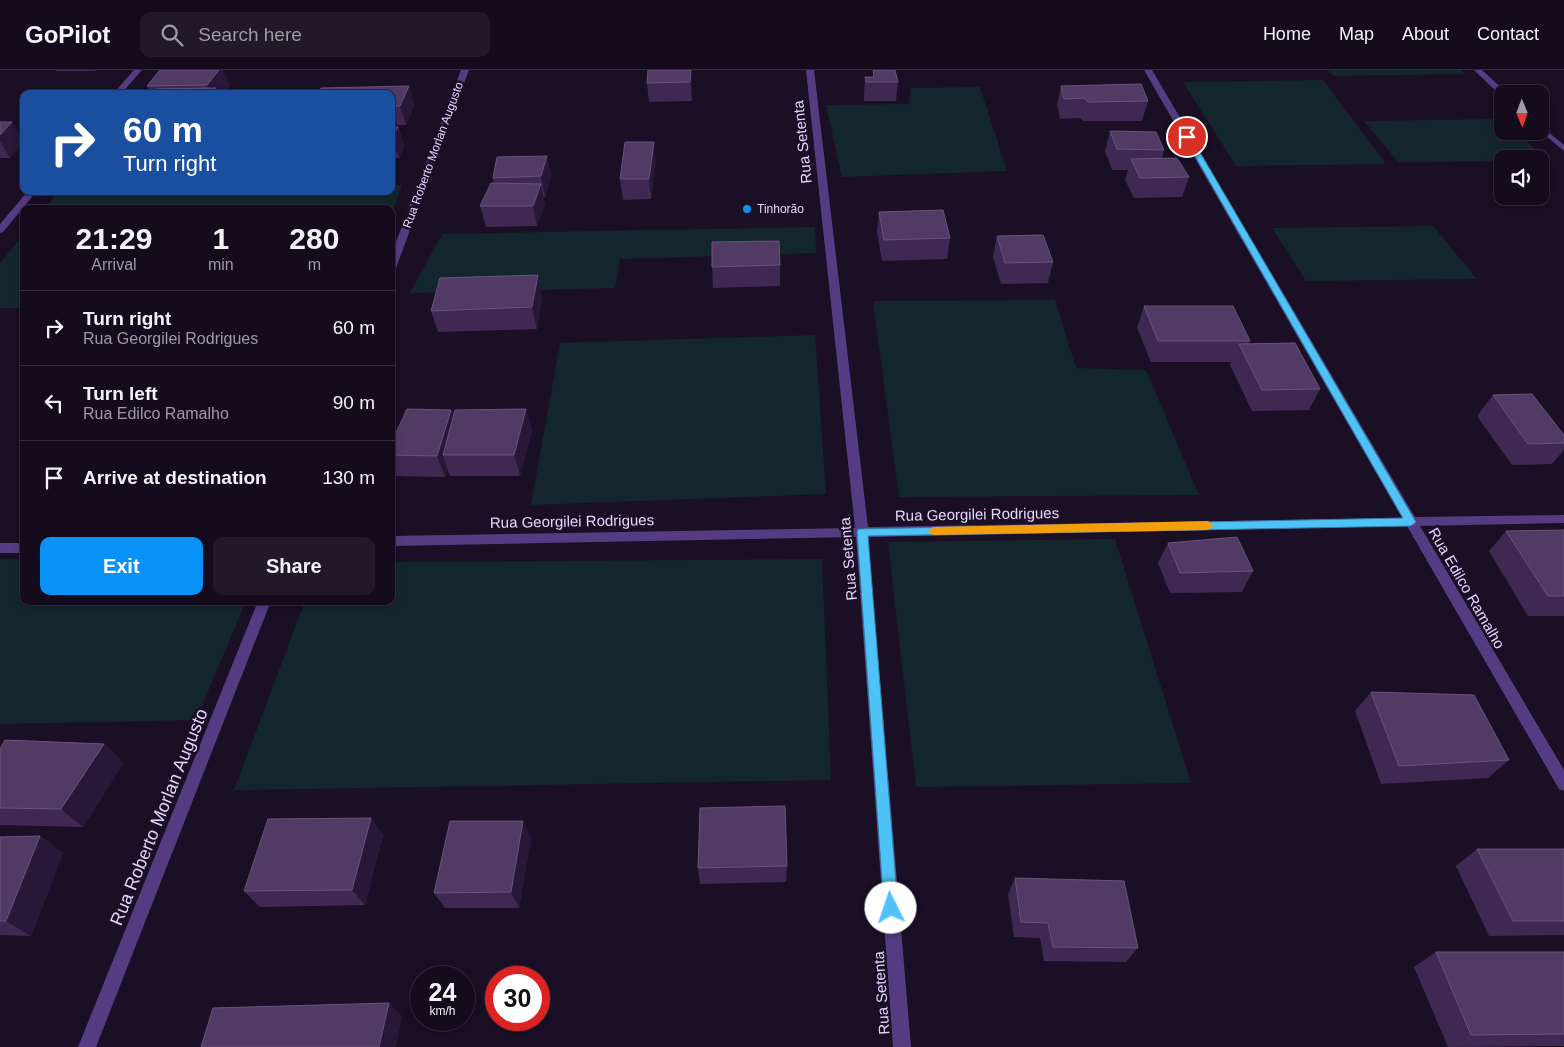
<!DOCTYPE html>
<html lang="en">
<head>
<meta charset="utf-8">
<style>
	:root { --surface:#140b1c; --page:#211929; --text:#f1f3f6; --muted:#9d9ba3; --line:#332b3b; --accent:#0891f7 }
	body { margin:0; font-family:Helvetica,sans-serif; background:var(--page); color:var(--text); height:100vh; display:flex; flex-direction:column; font-size:19px; white-space:nowrap }
	* { box-sizing:border-box; margin:0 }
	p { font-size:16px; color:var(--muted) }
	.icon { flex:none; width:28px; height:28px; fill:none; stroke:currentColor; stroke-width:2; stroke-linecap:round; stroke-linejoin:round }
	.map { position:relative; flex:1; overflow:hidden }
	.drawer { position:absolute; left:20px; top:135px; width:375px; height:400px; display:flex; flex-direction:column; background:var(--surface); border-radius:10px; box-shadow:0 2px 8px #0003,0 0 0 1px var(--line) }
	.drawer>* { flex:none }
	.guide { position:absolute; left:20px; top:20px; width:375px; height:105px; border-radius:10px; box-shadow:0 2px 8px #0003,0 0 0 1px var(--line); background:#1a4fa0; color:#fff; overflow:hidden }
	.needle { width:32px; rotate:179deg }
	.controls { position:absolute; left:1494px; top:15px; display:grid; gap:10px }
	.controls a { display:grid; place-items:center; width:55px; height:55px; border-radius:10px; background:var(--surface); box-shadow:0 2px 8px #0003,0 0 0 1px var(--line); font-size:25px }
	.speed { position:absolute; left:410px; top:896px; display:flex; gap:10px; font-size:25px; font-weight:700; text-align:center }
	.speed>* { display:grid; place-content:center; width:65px; height:65px; border-radius:50%; background:var(--surface); box-shadow:0 2px 8px #0003,0 0 0 1px var(--line); line-height:1 }
	.speed small { font-size:12px; font-weight:400 }
	.speed .limit { border:8px solid #d22; background:#fff; color:#111 }
	.pin { position:absolute; display:grid; place-items:center; width:42px; height:42px; color:#fff; margin:-21px; border:2px solid #fff; border-radius:50%; box-shadow:0 1px 5px #0007 }
	.me { position:absolute; width:55px; margin:-28px; rotate:356deg; stroke-linejoin:round; filter:drop-shadow(0 0 4px #0008) }
	.turn { display:flex; align-items:center; gap:18px; height:105px; padding:0 20px; font-size:22px }
	.turn .icon { width:65px; height:65px; stroke-width:2.5 }
	.turn b { display:block; font-size:35px; line-height:42px }
	.eta { display:flex; justify-content:space-evenly; align-items:center; height:85px; text-align:center }
	.eta b { font-size:30px; font-weight:700; line-height:35px }
	.button { display:flex; gap:10px; margin-top:auto; padding:10px 20px }
	.button a { flex:1; height:58px; border-radius:10px; background:var(--accent); color:#fff; font-size:20px; font-weight:700; line-height:58px; text-align:center }
	.button a+a { background:var(--page); color:var(--text) }
	ul { padding:0; list-style:none }
	li { display:flex; align-items:center; gap:15px; height:75px; padding:0 20px; border-top:1px solid var(--line) }
	li div { flex:1 }
	li b { display:block; font-size:19px }
	li em { font-style:normal }
	header { display:flex; align-items:center; gap:30px; box-sizing:border-box; height:70px; padding:0 25px; background:var(--surface); border-bottom:1px solid var(--line) }
	header strong { font-size:24px }
	nav { display:flex; gap:28px; margin-inline-start:auto; font-size:18px }
	.search { width:350px; height:45px; background:var(--page); display:flex; align-items:center; gap:12px; box-sizing:border-box; padding:0 18px; border-radius:10px; color:var(--muted); font-size:19px }
	.map>svg:first-child { display:block }
</style>
</head>
<body>
<header>
<strong>GoPilot</strong>
<div class="search"><svg class="icon" aria-label="search" viewBox="0 0 24 24"><circle cx="10" cy="10" r="6"/><path d="M15 15l6 6"/></svg>Search here</div>
<nav><a>Home</a><a>Map</a><a>About</a><a>Contact</a></nav>
</header>
<div class="map">
<svg width="1564" height="977" viewBox="0 0 1564 977">
	<rect width="100%" height="100%" fill="#1a0f25"/>
	<!-- green -->
	<path fill="#13262e" d="M 1328,0 L 1461,0 L 1465,4 L 1333,6 Z
		M 1323,10 L 1386,94 L 1236,96 L 1183,12 Z
		M 980,17 L 1007,101 L 842,107 L 826,35 L 909,34 L 911,18 Z
		M 1502,49 L 1502,61 L 1516,61 L 1546,90 L 1502,89 L 1502,91 L 1398,92 L 1364,51 Z
		M 391,115 L 402,115 L 391,146 L 391,139 L 44,139 L 59,121 L 391,121 Z
		M 1433,156 L 1477,209 L 1306,211 L 1272,158 Z
		M 815,157 L 816,183 L 620,189 L 615,218 L 410,223 L 442,164 Z
		M 24,164 L 24,238 L 0,238 L 0,193 Z
		M 1055,230 L 1076,298 L 1146,300 L 1199,425 L 899,427 L 873,231 Z
		M 815,265 L 826,424 L 531,435 L 560,273 Z
		M 1115,469 L 1191,713 L 916,717 L 888,472 Z
		M 0,489 L 24,489 L 24,531 L 246,531 L 196,650 L 0,654 Z
		M 822,489 L 831,710 L 234,720 L 305,531 L 391,531 L 391,492 Z"/>
	<g fill="none" stroke-linecap="round" stroke-linejoin="round">
		<!-- minor -->
		<path fill="#553c82" fill-rule="evenodd" d="M 134,0 L 142,0 L 121,24 L 113,24 Z
			M 461,0 L 469,0 L 396,198 L 391,201 L 391,185 Z
			M 806,0 L 814,0 L 868,457 L 1402,448 L 1144,0 L 1152,0 L 1415,447 L 1564,445 L 1564,453 L 1420,456 L 1564,700 L 1564,721 L 1559,719 L 1407,456 L 868,467 L 911,977 L 893,977 L 856,467 L 391,476 L 391,466 L 855,458 Z
			M 1474,0 L 1482,0 L 1508,24 L 1501,26 Z
			M 1540,55 L 1564,75 L 1564,81 L 1540,61 Z
			M 28,121 L 37,121 L 3,162 L 0,163 L 0,154 Z
			M 0,473 L 24,473 L 24,483 L 0,483 Z
			M 258,531 L 271,531 L 96,977 L 78,977 Z"/>
	</g>
	<!-- wall -->
	<path fill="#3f2952" d="M 56,0 L 96,0 L 95,1 L 56,1 Z
		M 160,0 L 230,15 L 224,24 L 151,24 L 147,16 Z
		M 691,0 L 692,17 L 692,31 L 649,32 L 647,13 Z
		M 873,0 L 898,12 L 896,31 L 864,31 L 864,26 L 865,7 L 873,7 Z
		M 409,16 L 414,36 L 406,55 L 398,55 L 404,77 L 399,88 L 391,88 L 391,24 Z
		M 1061,16 L 1148,31 L 1142,51 L 1083,51 L 1080,48 L 1060,49 L 1057,35 Z
		M 0,52 L 10,88 L 0,88 Z
		M 1110,61 L 1164,80 L 1162,89 L 1189,107 L 1182,127 L 1134,128 L 1125,110 L 1128,100 L 1112,100 L 1105,81 Z
		M 547,86 L 551,106 L 545,127 L 543,127 L 545,134 L 537,156 L 486,157 L 480,136 L 494,113 L 493,108 Z
		M 656,92 L 651,129 L 623,130 L 620,109 Z
		M 879,142 L 950,168 L 947,189 L 882,191 L 877,162 Z
		M 997,166 L 1053,192 L 1048,213 L 1001,214 L 993,187 Z
		M 780,195 L 780,216 L 713,218 L 712,197 Z
		M 542,226 L 537,259 L 438,262 L 431,241 Z
		M 1144,236 L 1250,271 L 1249,273 L 1320,319 L 1309,340 L 1252,341 L 1230,295 L 1231,292 L 1151,292 L 1137,258 Z
		M 1493,325 L 1564,365 L 1564,380 L 1552,394 L 1512,395 L 1477,346 Z
		M 526,339 L 532,360 L 520,406 L 450,406 L 447,398 L 445,407 L 395,406 L 391,396 L 391,374 L 451,340 L 453,346 Z
		M 1564,460 L 1564,546 L 1528,546 L 1489,481 L 1506,461 Z
		M 1168,473 L 1253,501 L 1242,522 L 1170,523 L 1158,493 Z
		M 1371,622 L 1509,690 L 1488,708 L 1381,714 L 1355,641 Z
		M 104,674 L 123,693 L 83,757 L 0,755 L 0,679 Z
		M 371,748 L 383,765 L 365,835 L 260,837 L 244,821 Z
		M 40,766 L 63,783 L 31,866 L 0,865 L 0,767 Z
		M 531,768 L 519,838 L 445,838 L 434,823 Z
		M 1477,779 L 1564,779 L 1564,865 L 1489,866 L 1456,796 Z
		M 787,796 L 786,812 L 700,814 L 698,798 Z
		M 1015,808 L 1138,878 L 1126,892 L 1044,891 L 1040,868 L 1014,867 L 1008,824 Z
		M 1436,882 L 1564,882 L 1564,976 L 1448,977 L 1414,897 Z"/>
	<!-- shaded-wall -->
	<path fill="#281738" d="M 219,0 L 223,0 L 230,15 L 224,24 L 211,24 L 207,15 Z
		M 691,0 L 692,17 L 692,31 L 690,12 Z
		M 409,16 L 414,36 L 406,55 L 400,36 Z
		M 395,47 L 404,77 L 399,88 L 392,68 L 391,62 L 391,55 Z
		M 12,52 L 24,72 L 10,88 L 0,71 L 0,65 Z
		M 654,72 L 656,92 L 651,129 L 649,109 Z
		M 547,86 L 551,106 L 545,127 L 541,106 Z
		M 541,114 L 545,134 L 537,156 L 533,136 Z
		M 538,205 L 542,226 L 537,259 L 532,237 Z
		M 526,339 L 532,360 L 520,406 L 514,385 Z
		M 451,340 L 458,361 L 443,385 L 447,398 L 445,407 L 437,386 Z
		M 104,674 L 123,693 L 83,757 L 61,739 Z
		M 371,748 L 383,765 L 365,835 L 352,820 Z
		M 523,751 L 531,768 L 519,838 L 511,822 Z
		M 40,766 L 63,783 L 31,866 L 6,851 Z
		M 389,933 L 402,946 L 396,977 L 379,977 Z"/>
	<!-- building -->
	<path fill="#513b64" stroke="#68537c" d="M 160,0 L 219,0 L 207,15 L 147,16 Z
		M 648,0 L 691,0 L 690,12 L 647,13 Z
		M 873,0 L 895,0 L 898,12 L 866,12 L 865,7 L 874,7 Z
		M 1141,14 L 1148,31 L 1088,32 L 1084,28 L 1064,29 L 1061,16 Z
		M 409,16 L 400,36 L 391,36 L 391,24 L 317,24 L 321,18 Z
		M 216,18 L 213,24 L 152,24 L 156,19 Z
		M 391,47 L 395,47 L 391,55 Z
		M 0,52 L 12,52 L 0,65 Z
		M 391,57 L 398,57 L 392,68 L 391,68 Z
		M 1110,61 L 1156,62 L 1164,80 L 1117,79 Z
		M 625,72 L 654,72 L 649,109 L 620,109 Z
		M 547,86 L 541,106 L 493,108 L 497,87 Z
		M 1177,88 L 1189,107 L 1140,108 L 1131,89 Z
		M 491,113 L 541,114 L 533,136 L 480,136 Z
		M 943,140 L 950,168 L 884,170 L 879,142 Z
		M 1043,165 L 1053,192 L 1005,193 L 997,166 Z
		M 779,171 L 780,195 L 712,197 L 712,172 Z
		M 538,205 L 532,237 L 431,241 L 440,208 Z
		M 1144,236 L 1233,236 L 1250,271 L 1158,271 Z
		M 1295,273 L 1320,319 L 1262,320 L 1239,274 Z
		M 1532,324 L 1564,365 L 1564,373 L 1528,374 L 1493,325 Z
		M 407,339 L 451,340 L 437,386 L 391,385 L 391,374 Z
		M 526,339 L 514,385 L 443,385 L 455,340 Z
		M 1564,460 L 1564,526 L 1548,526 L 1506,461 Z
		M 1237,467 L 1253,501 L 1180,503 L 1168,473 Z
		M 1371,622 L 1474,625 L 1509,690 L 1399,696 Z
		M 5,670 L 104,674 L 61,739 L 0,738 L 0,679 Z
		M 785,736 L 787,796 L 698,798 L 700,738 Z
		M 371,748 L 352,820 L 244,821 L 268,749 Z
		M 450,751 L 523,751 L 511,822 L 434,823 Z
		M 40,766 L 6,851 L 0,851 L 0,767 Z
		M 1477,779 L 1564,779 L 1564,851 L 1513,851 Z
		M 1015,808 L 1124,811 L 1138,878 L 1053,877 L 1048,853 L 1021,852 Z
		M 1436,882 L 1564,882 L 1564,964 L 1471,965 Z
		M 389,933 L 379,977 L 201,977 L 213,938 Z"/>
	<!-- route -->
	<path fill="#4fc3f7" stroke="#337fa1" d="M 1185,65 L 1191,67 L 1416,452 L 1411,456 L 868,466 L 898,838 L 896,844 L 891,846 L 886,844 L 884,838 L 857,462 L 858,459 L 1403,448 L 1184,67 Z"/>
	<!-- slow -->
	<path fill="#f59e0b" d="M 1208,451 L 1213,456 L 1208,460 L 933,465 L 928,461 L 933,457 Z"/>
	<!-- markers -->
	<circle fill="#0891f7" stroke="#1a0f25" stroke-width="2" cx="747" cy="139" r="5"/>
	<g text-anchor="middle" dominant-baseline="central" stroke-width="5" stroke-linejoin="round" paint-order="stroke">
		<!-- far-street labels -->
		<g font-size="12" fill="#e7d4fe" stroke="#1a0f25">
			<text transform="translate(433 85) rotate(-70)">Rua Roberto Morlan Augusto</text>
		</g>
		<!-- far-poi labels -->
		<g font-size="12" fill="#e7d4fe" stroke="#1a0f25" text-anchor="start">
			<text x="757" y="139">Tinhorão</text>
		</g>
		<!-- street labels -->
		<g font-size="15" fill="#e7d4fe" stroke="#1a0f25">
			<text transform="translate(802 72) rotate(-96)">Rua Setenta</text>
			<text transform="translate(977 444) rotate(-1)">Rua Georgilei Rodrigues</text>
			<text transform="translate(572 451) rotate(-1)">Rua Georgilei Rodrigues</text>
			<text transform="translate(848 489) rotate(-95)">Rua Setenta</text>
			<text transform="translate(1467 518) rotate(60)">Rua Edilco Ramalho</text>
			<text transform="translate(881 923) rotate(-94)">Rua Setenta</text>
		</g>
		<!-- near-street labels -->
		<g font-size="18" fill="#e7d4fe" stroke="#1a0f25">
			<text transform="translate(159 747) rotate(-68)">Rua Roberto Morlan Augusto</text>
		</g>
	</g>
</svg>
<div class="controls">
<a><svg class="needle" viewBox="-14 -14 28 28"><path d="M0-13l5 13h-10z" fill="#e53935"/><path d="M0 13l5-13h-10z" fill="#9d9ba3"/></svg></a>
<a><svg class="icon" aria-label="sound" viewBox="0 0 24 24"><path d="M4 9h4l5-4v14l-5-4H4zM17 9q2 3 0 6"/></svg></a>
</div>
<div class="speed"><div>24<small>km/h</small></div><div class="limit">30</div></div>
<div class="pin" style="left:1187px;top:67px;background:#d93025"><svg class="icon" aria-label="arrive" viewBox="0 0 24 24"><path d="M6 21V4h12l-3 4 3 4H6"/></svg></div>
<svg class="me" style="left:891px;top:838px" viewBox="-20 -20 40 40"><circle r="19" fill="#fff"/><path d="M0-13L10 11 0 6-10 11z" fill="#4fc3f7"/></svg>
<div class="guide">
<div class="turn"><svg class="icon" aria-label="right" viewBox="0 0 24 24"><path d="M7 20v-9h11M14 6l5 5-5 5"/></svg><div><b>60 m</b>Turn right</div></div>
</div>
<section class="drawer">
<div class="eta">
<div><b>21:29</b><p>Arrival</p></div>
<div><b>1</b><p>min</p></div>
<div><b>280</b><p>m</p></div>
</div>
<ul>
<li><svg class="icon" aria-label="right" viewBox="0 0 24 24"><path d="M7 20v-9h11M14 6l5 5-5 5"/></svg><div><b>Turn right</b><p>Rua Georgilei Rodrigues</p></div><em>60 m</em></li>
<li><svg class="icon" aria-label="left" viewBox="0 0 24 24"><path d="M17 20v-9H6M10 6l-5 5 5 5"/></svg><div><b>Turn left</b><p>Rua Edilco Ramalho</p></div><em>90 m</em></li>
<li><svg class="icon" aria-label="arrive" viewBox="0 0 24 24"><path d="M6 21V4h12l-3 4 3 4H6"/></svg><div><b>Arrive at destination</b></div><em>130 m</em></li>
</ul>
<div class="button"><a>Exit</a><a>Share</a></div>
</section>
</div>
</body>
</html>
